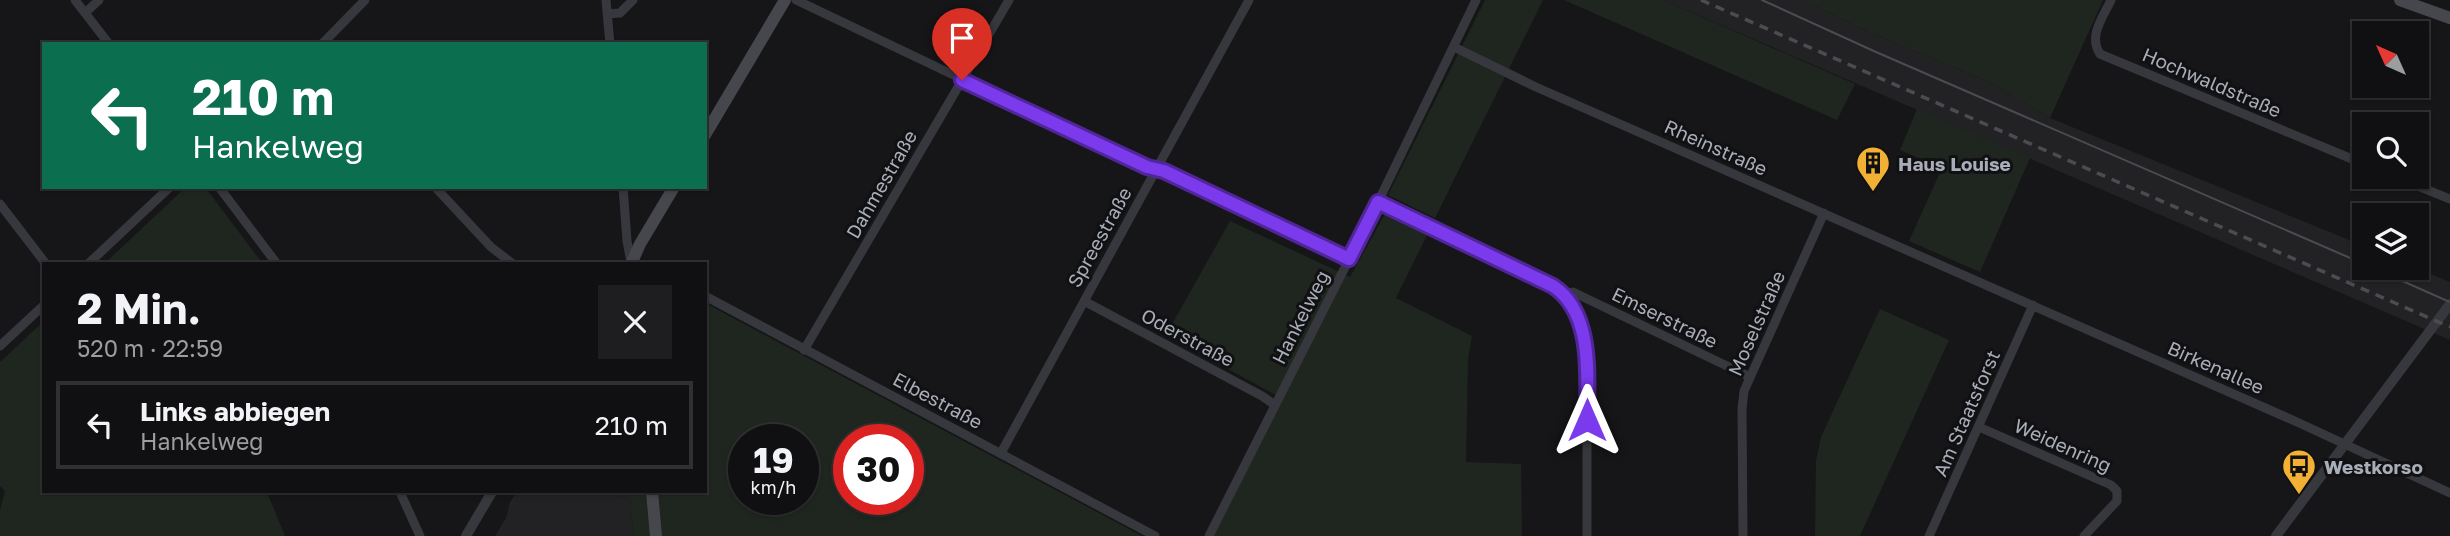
<!DOCTYPE html>
<html lang="de">
<head>
<meta charset="utf-8">
<style>
	:root { --surface:#101012; --page:#1e1e20; --text:#f1f3f6; --muted:#9c9d9f; --line:#303032 }
	body { margin:0; font-family:"Golos Text",sans-serif; background:var(--page); color:var(--text); height:100vh; display:flex; flex-direction:column; font-size:26px; white-space:nowrap }
	* { box-sizing:border-box; margin:0 }
	p { font-size:23px; color:var(--muted) }
	.icon { flex:none; width:38px; height:38px; fill:none; stroke:currentColor; stroke-width:2; stroke-linecap:round; stroke-linejoin:round }
	.map { position:relative; flex:1; overflow:hidden }
	.details { position:absolute; left:42px; top:262px; width:665px; height:231px; display:flex; flex-direction:column; background:var(--surface); border-radius:0px; box-shadow:0 2px 5px #0004,0 0 0 2px var(--line) }
	.details>* { flex:none }
	.banner { position:absolute; left:42px; top:42px; width:665px; height:147px; border-radius:0px; box-shadow:0 2px 5px #0004,0 0 0 2px var(--line); background:#0b6e4f; color:#fff; overflow:hidden }
	.needle { width:46px; rotate:315deg }
	.controls { position:absolute; left:2352px; top:21px; display:grid; gap:14px }
	.controls a { display:grid; place-items:center; width:77px; height:77px; border-radius:0px; background:var(--surface); box-shadow:0 2px 5px #0004,0 0 0 2px var(--line); font-size:35px }
	.speed { position:absolute; left:728px; top:424px; display:flex; gap:14px; font-size:35px; font-weight:700; text-align:center }
	.speed>* { display:grid; place-content:center; width:91px; height:91px; border-radius:50%; background:var(--surface); box-shadow:0 2px 5px #0004,0 0 0 2px var(--line); line-height:1 }
	.speed small { font-size:18px; font-weight:400 }
	.speed .limit { border:10px solid #d22; background:#fff; color:#111 }
	.pin { position:absolute; display:grid; place-items:center; width:60px; height:60px; color:#fff; margin:-72px -30px; border-radius:50% 50% 50% 0; rotate:-45deg; box-shadow:0 0 7px #0007 }
	.pin .icon { rotate:45deg }
	.me { position:absolute; width:77px; margin:-38px; rotate:0deg; stroke-linejoin:round; filter:drop-shadow(0 0 5px #0008) }
	.turn { display:flex; align-items:center; gap:24px; height:147px; padding:0 35px; font-size:32px }
	.turn .icon { width:91px; height:91px; stroke-width:2.5 }
	.turn b { display:block; font-size:49px; line-height:60px }
	.round { display:grid; place-items:center; flex:none; width:74px; height:74px; border-radius:0px; background:var(--page) }
	.overview { display:flex; align-items:center; justify-content:space-between; height:119px; padding:0 35px }
	h1 { font-size:42px; font-weight:700; line-height:52px }
	ul { padding:0; list-style:none }
	li { display:flex; align-items:center; gap:21px; height:88px; margin:0 14px 10px; padding:0 21px; border:4px solid var(--line); border-radius:0px }
	li div { flex:1 }
	li b { display:block; font-size:26px }
	li em { font-style:normal }
	.map>svg:first-child { display:block }
</style>
</head>
<body>
<div class="map">
<svg width="2450" height="536" viewBox="0 0 2450 536">
	<rect width="100%" height="100%" fill="#161618"/>
	<!-- built -->
	<path fill="#222225" d="M 1663,0 L 1803,0 L 1864,30 L 1989,82 L 2050,118 L 2364,246 L 2364,268 L 2416,268 L 2450,282 L 2450,340 Z
		M 517,492 L 615,492 L 630,500 L 634,536 L 495,536 L 506,518 L 510,502 Z"/>
	<!-- green -->
	<path fill="#1e261f" fill-rule="evenodd" d="M 1485,0 L 1543,0 L 1435,218 L 1388,195 Z
		M 1564,0 L 1663,0 L 1855,84 L 1837,120 Z
		M 1803,0 L 2103,0 L 2050,118 L 1989,82 L 1864,30 Z
		M 1917,109 L 2030,158 L 1980,272 L 1909,241 L 1942,168 L 1900,150 Z
		M 186,187 L 205,187 L 263,264 L 104,264 Z
		M 1385,214 L 1427,235 L 1396,298 L 1472,336 L 1468,359 L 1466,462 L 1521,464 L 1522,536 L 1211,536 L 1283,399 L 1166,335 L 1230,221 L 1350,277 Z
		M 705,303 L 1142,536 L 634,536 L 630,500 L 615,492 L 705,492 ZM 744,439 L 803,439 L 803,499 L 744,499 ZM 849,439 L 908,439 L 908,499 L 849,499 Z
		M 1880,309 L 1949,340 L 1860,536 L 1815,536 L 1816,460 L 1821,437 Z
		M 44,321 L 44,492 L 267,492 L 285,536 L 0,536 L 0,510 L 5,491 L 0,486 L 0,362 Z"/>
	<g fill="none" stroke-linecap="round" stroke-linejoin="round">
		<!-- minor -->
		<path stroke="#37383d" stroke-width="9" d="M 75,0 L 109,44
			M 606,0 L 610,44
			M 796,0 L 1147,167 L 1164,171 L 1349,259
			M 2111,0 C 2103,17 2088,36 2100,54 L 2364,164
			M 85,13 L 99,0
			M 607,14 L 620,13 L 633,0
			M 322,44 L 365,0
			M 1454,47 L 1536,87 L 2297,422 L 2450,493
			M 2396,177 L 2450,199
			M 219,187 L 277,264
			M 435,187 L 491,247 L 513,264
			M 623,187 L 627,241 L 631,262 L 639,264
			M 1378,202 L 1565,294 L 1580,324 L 1587,345 L 1587,536
			M 0,204 L 46,264
			M 88,264 L 170,187
			M 1565,294 L 1573,292 L 1579,295 L 1750,377
			M 705,296 L 1155,536
			M 1084,301 L 1262,396 L 1275,405
			M 0,346 L 44,305
			M 804,350 L 1009,0
			M 1979,427 L 2111,485 L 2117,491 L 2117,501 L 2084,536
			M 1001,453 L 1249,0
			M 400,492 L 420,536
			M 1209,536 L 1378,202 L 1476,0
			M 1743,536 L 1742,409 L 1744,391 L 1824,213
			M 1929,536 L 2033,305"/>
		<!-- tertiary -->
		<path stroke="#37383d" stroke-width="10" d="M 466,536 L 492,492
			M 2276,536 L 2450,304"/>
		<!-- secondary -->
		<path stroke="#45474d" stroke-width="12" d="M 2400,0 L 2450,18
			M 705,135 L 785,0
			M 631,264 L 640,244 L 674,187
			M 652,492 L 656,536"/>
		<!-- tram -->
		<path stroke="#4a4c52" stroke-width="2" d="M 1762,0 L 1876,52 L 2364,264
			M 2373,268 L 2450,302"/>
		<!-- rail -->
		<path stroke="#4a4c52" stroke-width="3.5" stroke-dasharray="9 7" stroke-linecap="butt" d="M 1701,0 L 2450,327"/>
	</g>
	<g fill="none" stroke-linecap="round" stroke-linejoin="round">
		<!-- route casing -->
		<g stroke="#51269a" stroke-width="18">
			<path id="route" d="M 962,80 L 1147,167 L 1164,171 L 1349,259 L 1378,202 L 1553,286 C 1594,313 1587,377 1587,420"/>
		</g>
		<!-- route -->
		<use href="#route" stroke="#7c3aed" stroke-width="12"/>
	</g>
	<!-- icons -->
	<defs>
		<g id="building-pin" transform="scale(1.75)"><path d="M0 17L-7.5 6A9.5 9.5 0 1 1 7.5 6Z" fill="#f2b134" stroke="#111113"/><path d="M-4-6H4V6H1V3H-1V6H-4ZM-2.5-4.3h1.7v1.8h-1.7ZM.8-4.3h1.7v1.8H.8ZM-2.5-1h1.7V.8h-1.7ZM.8-1h1.7V.8H.8Z" fill="#111"/></g>
		<g id="bus-pin" transform="scale(1.75)"><path d="M0 17L-7.5 6A9.5 9.5 0 1 1 7.5 6Z" fill="#f2b134" stroke="#111113"/><path d="M-5-6H5V4H4V6H2V4H-2V6H-4V4H-5ZM-3.5-4V0h7V-4ZM-3.5 1.2v1.5H-2V1.2ZM2 1.2v1.5H3.5V1.2Z" fill="#111"/></g>
	</defs>
	<g fill-rule="evenodd">
		<use href="#building-pin" x="1873" y="163"/>
		<use href="#bus-pin" x="2299" y="466"/>
	</g>
	<g text-anchor="middle" dominant-baseline="central" stroke-width="6" stroke-linejoin="round" paint-order="stroke">
		<!-- street labels -->
		<g font-size="19" fill="#a8adb8" stroke="#111113">
			<text transform="translate(2212 82) rotate(23)">Hochwaldstraße</text>
			<text transform="translate(1716 147) rotate(24)">Rheinstraße</text>
			<text transform="translate(881 184) rotate(-60)">Dahmestraße</text>
			<text transform="translate(1099 237) rotate(-61)">Spreestraße</text>
			<text transform="translate(1300 317) rotate(-63)">Hankelweg</text>
			<text transform="translate(1665 317) rotate(26)">Emserstraße</text>
			<text transform="translate(1756 323) rotate(-66)">Moselstraße</text>
			<text transform="translate(1188 337) rotate(28)">Oderstraße</text>
			<text transform="translate(2216 367) rotate(24)">Birkenallee</text>
			<text transform="translate(938 400) rotate(28)">Elbestraße</text>
			<text transform="translate(1966 413) rotate(-66)">Am Staatsforst</text>
			<text transform="translate(2063 445) rotate(24)">Weidenring</text>
		</g>
		<!-- poi labels -->
		<g font-size="19" font-weight="bold" fill="#a8adb8" stroke="#111113" text-anchor="start">
			<text x="1898" y="163">Haus Louise</text>
			<text x="2324" y="466">Westkorso</text>
		</g>
	</g>
</svg>
<div class="controls">
<a><svg class="needle" viewBox="-14 -14 28 28"><path d="M0-13l5 13h-10z" fill="#e53935"/><path d="M0 13l5-13h-10z" fill="#9c9d9f"/></svg></a>
<a><svg class="icon" aria-label="search" viewBox="0 0 24 24"><circle cx="10" cy="10" r="6"/><path d="M15 15l6 6"/></svg></a>
<a><svg class="icon" aria-label="layers" viewBox="0 0 24 24"><path d="M12 4l9 5-9 5-9-5zM3 14l9 5 9-5"/></svg></a>
</div>
<div class="speed"><div>19<small>km/h</small></div><div class="limit">30</div></div>
<div class="pin" style="left:962px;top:80px;background:#d93025"><svg class="icon" aria-label="arrive" viewBox="0 0 24 24"><path d="M6 21V4h12l-3 4 3 4H6"/></svg></div>
<svg class="me" style="left:1587px;top:420px" viewBox="-20 -20 40 40"><path d="M0-17L14 15 0 8-14 15z" fill="#7c3aed" stroke="#fff" stroke-width="4"/></svg>
<div class="banner">
<div class="turn"><svg class="icon" aria-label="left" viewBox="0 0 24 24"><path d="M17 20v-9H6M10 6l-5 5 5 5"/></svg><div><b>210 m</b>Hankelweg</div></div>
</div>
<section class="details">
<div class="overview"><div><h1>2 Min.</h1><p>520 m · 22:59</p></div><a class="round"><svg class="icon" aria-label="close" viewBox="0 0 24 24"><path d="M6 6l12 12M18 6L6 18"/></svg></a></div>
<ul>
<li><svg class="icon" aria-label="left" viewBox="0 0 24 24"><path d="M17 20v-9H6M10 6l-5 5 5 5"/></svg><div><b>Links abbiegen</b><p>Hankelweg</p></div><em>210 m</em></li>
</ul>
</section>
</div>
</body>
</html>
